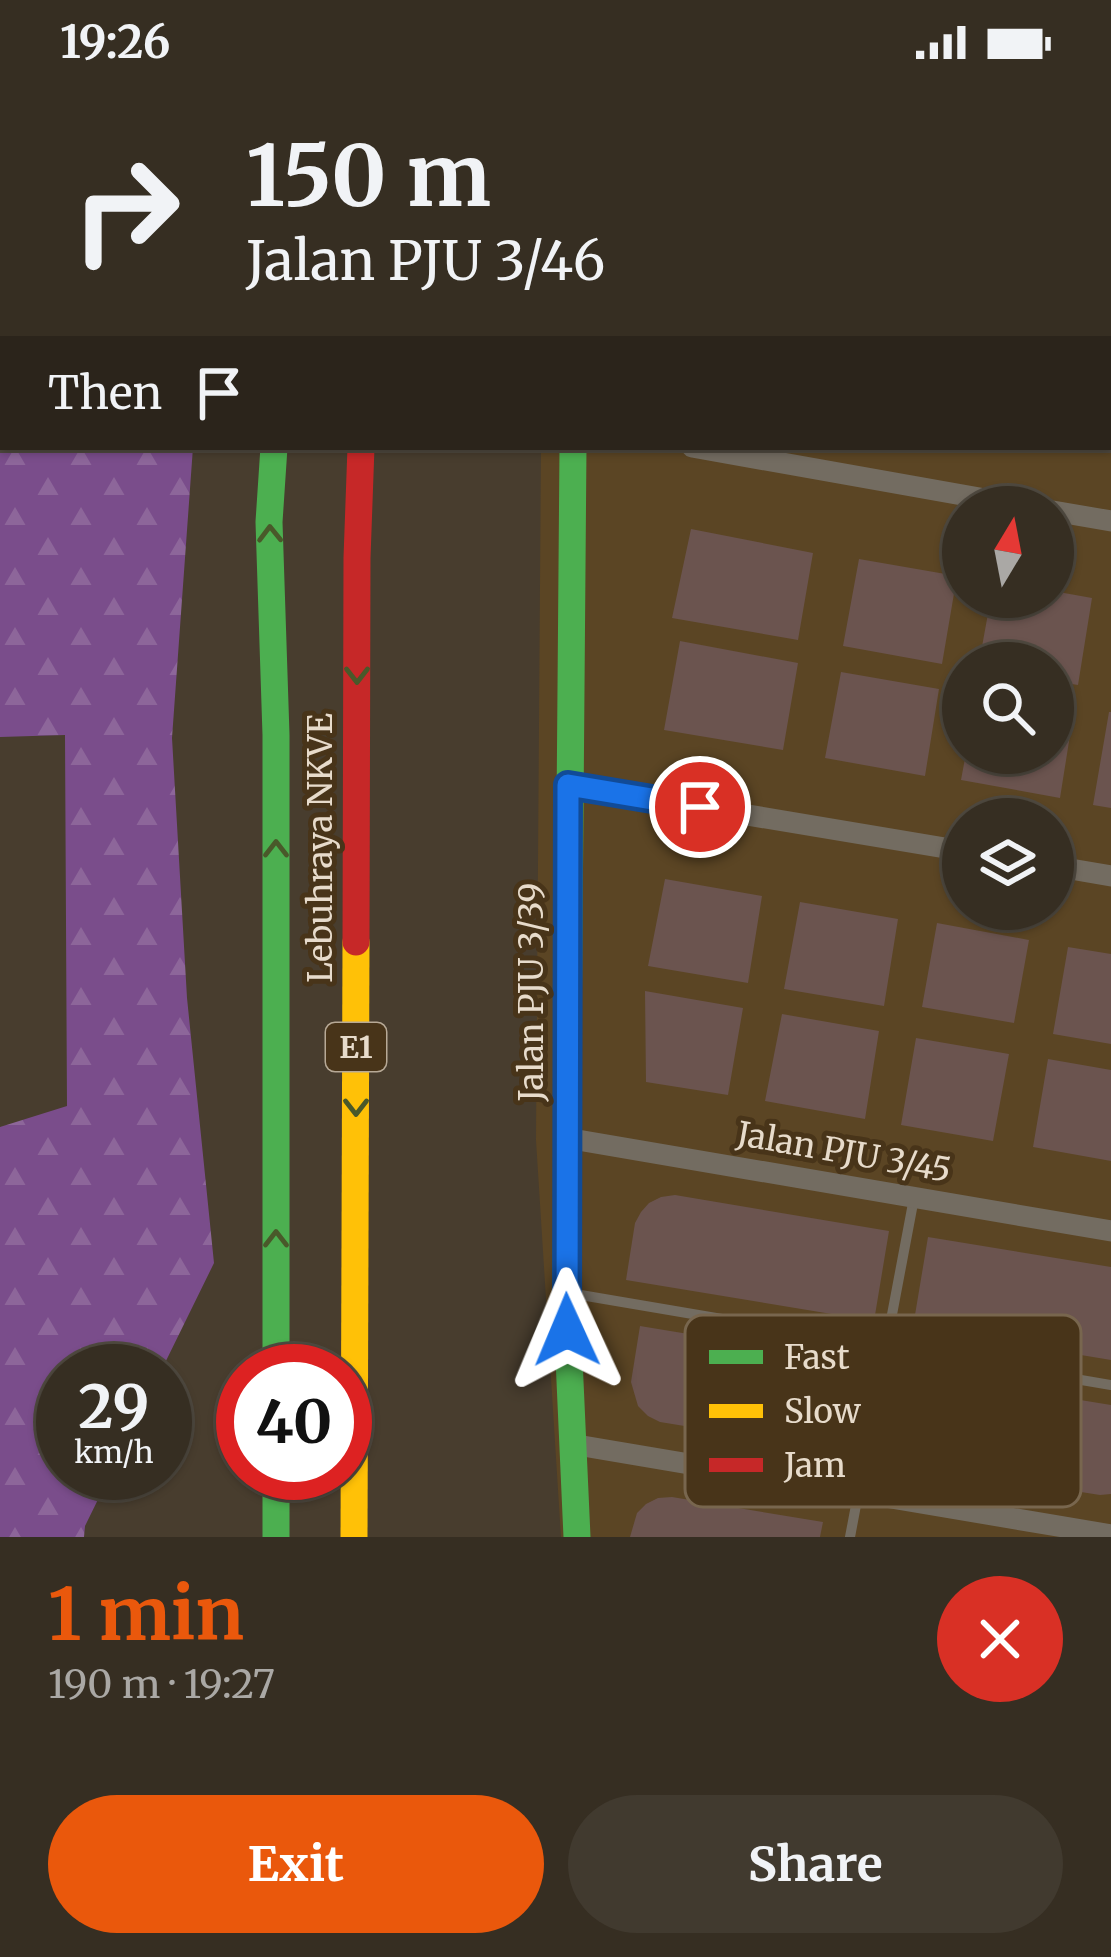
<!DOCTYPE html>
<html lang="en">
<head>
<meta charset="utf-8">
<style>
	:root { --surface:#362e22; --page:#413a2f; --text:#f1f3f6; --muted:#aaa8a5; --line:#504a40; --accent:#ea580c }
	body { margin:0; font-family:Merriweather,serif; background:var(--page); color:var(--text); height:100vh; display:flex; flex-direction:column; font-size:45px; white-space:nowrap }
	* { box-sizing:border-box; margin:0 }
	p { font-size:39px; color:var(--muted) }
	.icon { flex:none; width:66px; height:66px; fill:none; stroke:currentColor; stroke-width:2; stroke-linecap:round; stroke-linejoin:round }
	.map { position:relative; height:1453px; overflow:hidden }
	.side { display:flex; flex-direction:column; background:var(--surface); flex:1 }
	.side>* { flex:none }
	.top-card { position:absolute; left:0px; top:0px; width:1113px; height:366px; box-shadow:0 3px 9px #0004,0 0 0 3px var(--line); background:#362e22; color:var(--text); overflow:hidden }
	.needle { width:78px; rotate:10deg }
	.controls { position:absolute; left:942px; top:402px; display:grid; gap:24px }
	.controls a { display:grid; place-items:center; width:132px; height:132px; border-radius:50%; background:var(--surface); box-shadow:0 3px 9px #0004,0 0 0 3px var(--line); font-size:60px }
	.speed { position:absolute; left:36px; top:1260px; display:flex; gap:24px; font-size:60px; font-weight:700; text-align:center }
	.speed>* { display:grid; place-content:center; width:156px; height:156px; border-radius:50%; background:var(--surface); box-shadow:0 3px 9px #0004,0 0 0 3px var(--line); line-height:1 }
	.speed small { font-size:30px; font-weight:400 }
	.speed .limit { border:18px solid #d22; background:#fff; color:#111 }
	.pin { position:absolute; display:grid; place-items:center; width:102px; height:102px; color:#fff; margin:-51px; border:6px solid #fff; border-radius:50%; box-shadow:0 3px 12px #0007 }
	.me { position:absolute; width:132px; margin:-66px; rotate:359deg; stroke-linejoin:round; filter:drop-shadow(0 0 9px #0008) }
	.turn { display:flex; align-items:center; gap:42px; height:252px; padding:0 48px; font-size:54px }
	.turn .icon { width:156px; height:156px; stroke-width:2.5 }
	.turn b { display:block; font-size:84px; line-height:102px }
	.then { display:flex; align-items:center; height:114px; padding:0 48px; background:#0003; gap:24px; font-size:45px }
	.round { display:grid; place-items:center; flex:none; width:126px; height:126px; border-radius:63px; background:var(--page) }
	.summary { display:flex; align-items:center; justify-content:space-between; height:204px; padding:0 48px }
	h1 { font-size:72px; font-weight:700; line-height:90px; color:var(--accent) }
	.primary-button { display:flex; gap:24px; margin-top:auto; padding:24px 48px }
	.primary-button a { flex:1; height:138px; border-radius:72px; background:var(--accent); color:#fff; font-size:48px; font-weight:700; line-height:138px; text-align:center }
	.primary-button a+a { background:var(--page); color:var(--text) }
	.status { display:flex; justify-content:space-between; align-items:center; height:84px; padding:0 60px; background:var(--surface); direction:ltr }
	.status svg { height:33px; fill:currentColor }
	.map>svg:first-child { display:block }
</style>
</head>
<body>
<div class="status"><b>19:26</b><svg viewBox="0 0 49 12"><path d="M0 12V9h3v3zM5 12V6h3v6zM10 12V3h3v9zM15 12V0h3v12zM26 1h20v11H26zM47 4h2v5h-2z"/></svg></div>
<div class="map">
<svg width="1111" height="1453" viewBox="0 0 1111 1453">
	<defs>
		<pattern id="forest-firs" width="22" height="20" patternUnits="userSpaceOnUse" patternTransform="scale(3)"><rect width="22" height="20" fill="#7a4d8b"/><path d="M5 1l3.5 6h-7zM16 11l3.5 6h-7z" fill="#8d669a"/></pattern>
	</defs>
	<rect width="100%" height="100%" fill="#483d2e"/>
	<!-- built -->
	<path fill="#5b4524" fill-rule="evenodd" d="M 602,0 L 1111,0 L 1111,1453 L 561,1453 L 536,1056 L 541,363 L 1110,363 L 1110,3 L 602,3 ZM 963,423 L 1053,423 L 1053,513 L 963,513 ZM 963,579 L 1053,579 L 1053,669 L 963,669 ZM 963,735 L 1053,735 L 1053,825 L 963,825 Z"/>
	<!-- forest -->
	<path fill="url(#forest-firs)" d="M 0,0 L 218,0 L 217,3 L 3,3 L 3,363 L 193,363 L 172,654 L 187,914 L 214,1179 L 161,1287 L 63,1287 L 63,1389 L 111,1389 L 85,1442 L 84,1453 L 0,1453 L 0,1043 L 67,1022 L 65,651 L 0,653 Z"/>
	<!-- building -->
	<path fill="#6b544f" d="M 691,445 L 813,469 L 798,556 L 672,534 Z
		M 859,475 L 957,492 L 942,580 L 843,562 Z
		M 1053,507 L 1092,514 L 1078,601 L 1053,597 L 1053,579 L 979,579 L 991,513 L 1053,513 Z
		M 680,557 L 798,579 L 783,666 L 664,646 Z
		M 841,588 L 939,605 L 925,692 L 825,674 Z
		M 1053,623 L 1074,626 L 1060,714 L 961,696 L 966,669 L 1053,669 Z
		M 1109,628 L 1111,628 L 1111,724 L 1093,721 Z
		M 665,795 L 762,812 L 748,899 L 648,882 Z
		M 800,818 L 898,835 L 884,922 L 784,905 Z
		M 937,839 L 1029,856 L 1014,939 L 922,923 Z
		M 1068,863 L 1111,870 L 1111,960 L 1053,950 Z
		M 645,907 L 743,924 L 728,1011 L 646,998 Z
		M 782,930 L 879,947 L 865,1035 L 765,1017 Z
		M 916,954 L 1009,970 L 993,1057 L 901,1041 Z
		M 1048,975 L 1111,986 L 1111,1077 L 1033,1063 Z
		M 675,1111 L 889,1147 L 874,1237 L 626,1196 L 635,1139 L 641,1128 L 649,1119 L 661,1113 Z
		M 928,1153 L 1111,1183 L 1111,1276 L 913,1243 Z
		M 640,1242 L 865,1279 L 851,1369 L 660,1338 L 648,1332 L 638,1322 L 631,1298 Z
		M 901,1287 L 1111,1321 L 1111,1410 L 1100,1411 L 886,1377 Z
		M 672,1413 L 823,1438 L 820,1453 L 630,1453 L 637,1429 L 646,1420 L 658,1414 Z"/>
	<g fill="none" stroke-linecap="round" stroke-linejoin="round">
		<!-- lane -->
		<path stroke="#736c61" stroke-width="10" d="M 569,1209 L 1111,1301
			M 850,1453 L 914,1114"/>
		<!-- street -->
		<path stroke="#736c61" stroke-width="21" d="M 656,0 L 672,3
			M 625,3 L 625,0
			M 1110,83 L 1111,83
			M 692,363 L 1030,423
			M 1053,427 L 1111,437
			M 568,701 L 963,767
			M 1053,782 L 1111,792
			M 566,1054 L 1111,1147
			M 571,1360 L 1111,1451"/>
		<!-- fast -->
		<path stroke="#4caf50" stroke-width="27" d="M 306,0 L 306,3
			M 387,0 L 387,3
			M 274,363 L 269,438 L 276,651 L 276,1287
			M 573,363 L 566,1208 L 577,1453
			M 276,1389 L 276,1453"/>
		<!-- slow -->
		<path stroke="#ffc107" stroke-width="27" d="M 354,1453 L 356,858"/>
		<!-- jam -->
		<path stroke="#c62828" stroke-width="27" d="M 356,858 L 357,474 L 361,363"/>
	</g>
	<!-- one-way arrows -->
	<defs><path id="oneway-chevron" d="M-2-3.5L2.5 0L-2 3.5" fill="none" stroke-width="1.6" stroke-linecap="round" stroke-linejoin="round" transform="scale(3)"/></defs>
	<g stroke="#49592a">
		<use href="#oneway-chevron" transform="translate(270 450) rotate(-91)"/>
		<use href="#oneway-chevron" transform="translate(357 591) rotate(90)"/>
		<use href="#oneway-chevron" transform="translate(276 765) rotate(-90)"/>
		<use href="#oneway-chevron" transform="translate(356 1023) rotate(90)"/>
		<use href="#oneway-chevron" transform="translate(276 1155) rotate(-90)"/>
	</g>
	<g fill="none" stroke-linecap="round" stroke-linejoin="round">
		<!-- route casing -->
		<g stroke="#114b97" stroke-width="30">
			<path id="route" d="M 567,1246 L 568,701 L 700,723"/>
		</g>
		<!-- route -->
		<use href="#route" stroke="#1a73e8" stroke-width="21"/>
	</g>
	<g text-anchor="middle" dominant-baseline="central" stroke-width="10" stroke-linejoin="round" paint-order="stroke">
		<!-- shield labels -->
		<rect fill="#483419" stroke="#b7a996" stroke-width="3" x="326" y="939" width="60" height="48" rx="9"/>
		<g font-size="30" font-weight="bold" fill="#e7dbcb">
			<text x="356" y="963">E1</text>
		</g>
		<!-- street labels -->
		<g font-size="33" fill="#e7dbcb" stroke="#483419">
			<text transform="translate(320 764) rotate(-90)">Lebuhraya NKVE</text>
			<text transform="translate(531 908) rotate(-90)">Jalan PJU 3/39</text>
			<text transform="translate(844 1068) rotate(10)">Jalan PJU 3/45</text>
		</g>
	</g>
	<!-- legend -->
	<rect x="685" y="1231" width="396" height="192" rx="18" fill="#483419" stroke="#78664e" stroke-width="3"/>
	<rect x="709" y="1266" width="54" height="14" fill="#4caf50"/>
	<rect x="709" y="1320" width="54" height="14" fill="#ffc107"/>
	<rect x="709" y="1374" width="54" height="14" fill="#c62828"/>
	<g font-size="33" fill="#e7dbcb">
		<text x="784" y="1285">Fast</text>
		<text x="784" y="1339">Slow</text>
		<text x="784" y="1393">Jam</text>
	</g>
</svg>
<div class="controls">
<a><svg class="needle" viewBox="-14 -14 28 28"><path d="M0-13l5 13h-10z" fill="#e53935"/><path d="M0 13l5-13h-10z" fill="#aaa8a5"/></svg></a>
<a><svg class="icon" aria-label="search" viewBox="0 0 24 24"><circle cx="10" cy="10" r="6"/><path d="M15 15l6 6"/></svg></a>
<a><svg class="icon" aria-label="layers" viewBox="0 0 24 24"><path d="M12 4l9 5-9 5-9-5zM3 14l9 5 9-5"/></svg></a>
</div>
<div class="speed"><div>29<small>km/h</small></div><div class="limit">40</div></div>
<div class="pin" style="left:700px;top:723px;background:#d93025"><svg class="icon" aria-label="arrive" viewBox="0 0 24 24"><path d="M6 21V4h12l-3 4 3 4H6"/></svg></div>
<svg class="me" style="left:567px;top:1246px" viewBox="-20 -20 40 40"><path d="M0-17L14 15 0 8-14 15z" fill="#1a73e8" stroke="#fff" stroke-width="4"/></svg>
<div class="top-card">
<div class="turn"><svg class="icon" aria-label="right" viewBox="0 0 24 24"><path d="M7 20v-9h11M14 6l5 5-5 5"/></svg><div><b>150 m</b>Jalan PJU 3/46</div></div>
<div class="then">Then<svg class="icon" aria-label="arrive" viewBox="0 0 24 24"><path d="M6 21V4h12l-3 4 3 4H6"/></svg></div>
</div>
</div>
<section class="side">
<div class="summary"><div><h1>1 min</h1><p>190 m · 19:27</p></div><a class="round" style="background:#d93025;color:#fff"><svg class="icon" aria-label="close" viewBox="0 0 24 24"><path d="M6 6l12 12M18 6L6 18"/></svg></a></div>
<div class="primary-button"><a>Exit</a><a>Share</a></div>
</section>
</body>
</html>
